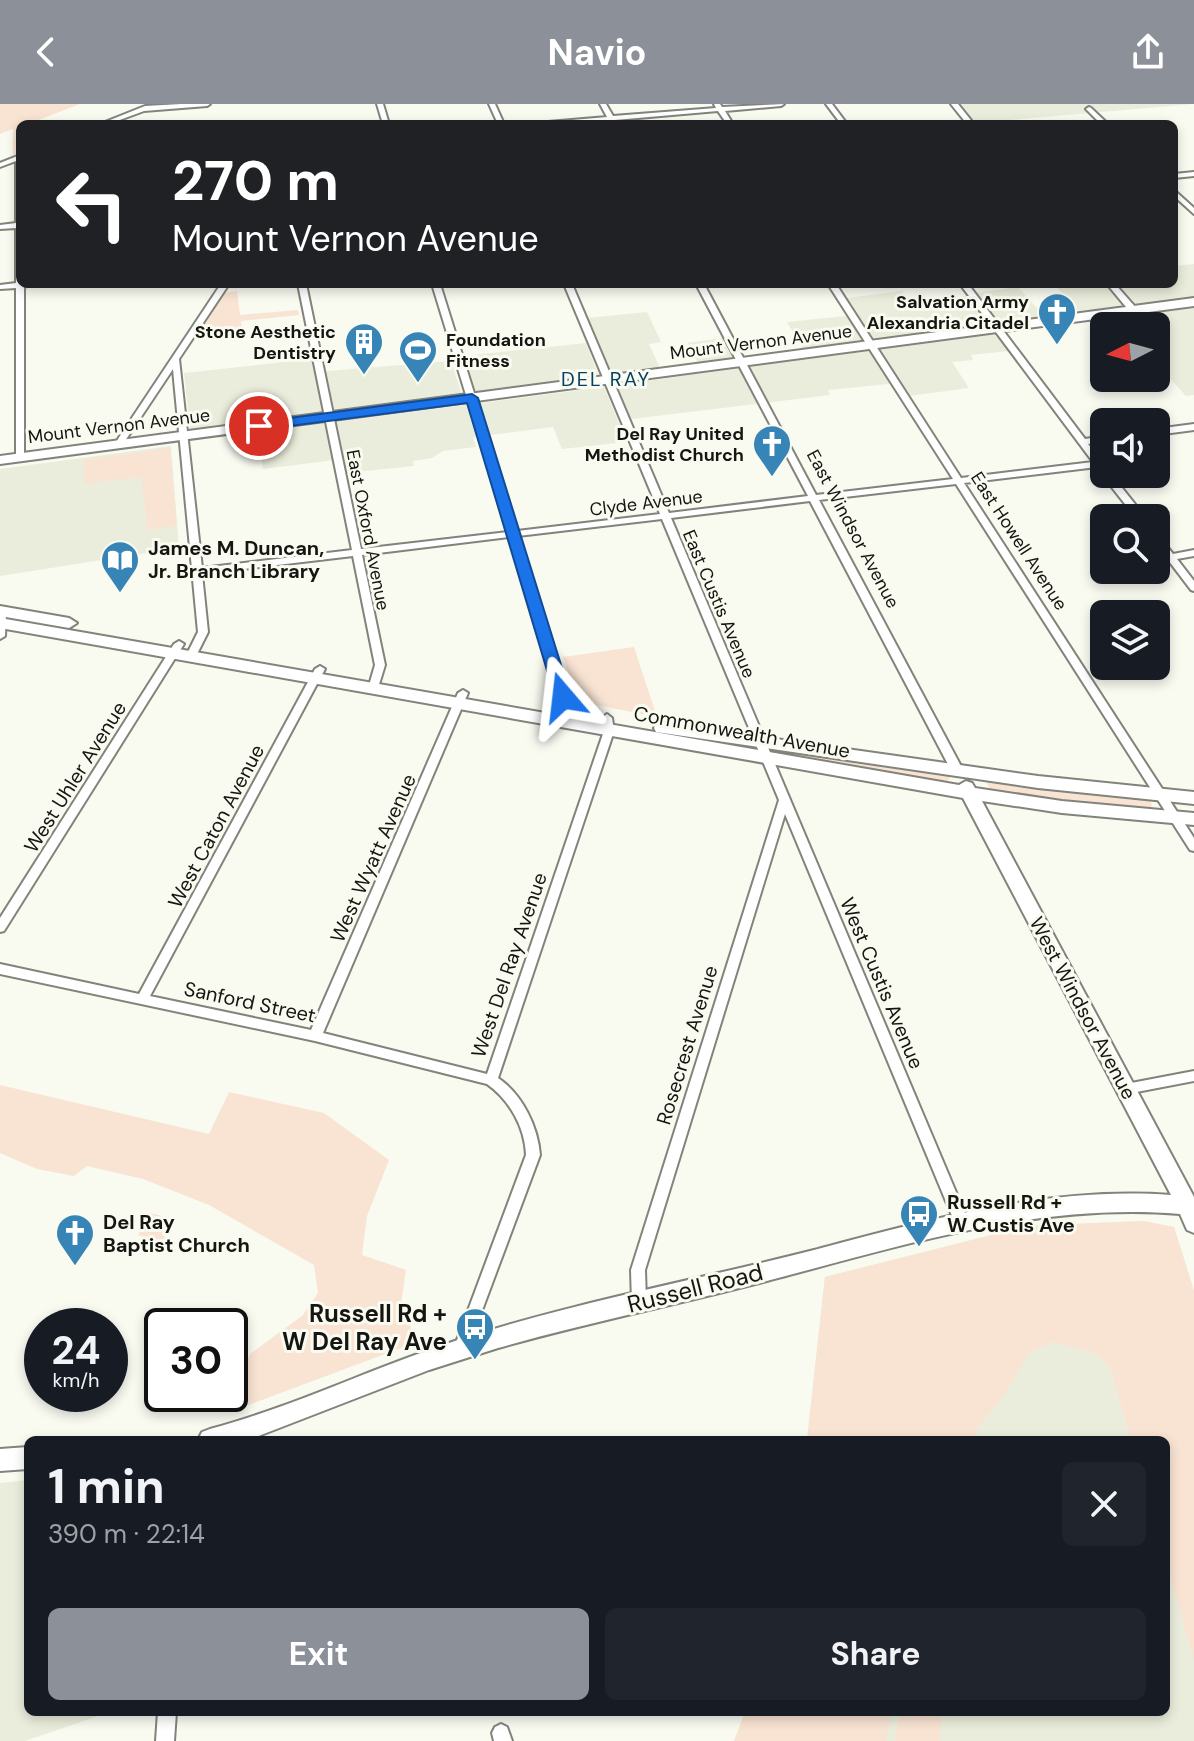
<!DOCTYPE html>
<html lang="en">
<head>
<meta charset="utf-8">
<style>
	:root { --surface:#171b24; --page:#20242c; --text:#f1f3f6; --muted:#9ea1a6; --accent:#8c9099 }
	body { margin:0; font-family:"DM Sans",sans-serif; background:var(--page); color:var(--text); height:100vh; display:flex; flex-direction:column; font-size:30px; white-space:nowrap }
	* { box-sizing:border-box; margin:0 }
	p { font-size:26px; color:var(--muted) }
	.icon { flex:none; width:44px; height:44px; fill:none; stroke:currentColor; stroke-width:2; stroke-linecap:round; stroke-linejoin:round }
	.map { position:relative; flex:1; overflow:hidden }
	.details { position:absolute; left:24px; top:1332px; width:1146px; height:280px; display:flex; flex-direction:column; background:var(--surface); border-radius:12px; box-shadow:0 4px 12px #0003 }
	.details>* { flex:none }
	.banner { position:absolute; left:16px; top:16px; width:1162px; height:168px; border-radius:12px; box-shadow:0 4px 12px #0003; background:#202124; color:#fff; overflow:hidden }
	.needle { width:52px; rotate:264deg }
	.fabs { position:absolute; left:1090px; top:208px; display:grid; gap:16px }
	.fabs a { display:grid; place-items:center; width:80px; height:80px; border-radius:12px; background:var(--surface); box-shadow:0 4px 12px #0003; font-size:40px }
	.speed { position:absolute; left:24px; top:1204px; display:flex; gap:16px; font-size:40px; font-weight:700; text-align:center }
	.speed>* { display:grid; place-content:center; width:104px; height:104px; border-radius:50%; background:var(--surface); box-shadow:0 4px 12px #0003; line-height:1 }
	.speed small { font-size:20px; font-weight:400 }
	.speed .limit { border:4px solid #111; border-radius:12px; background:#fff; color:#111 }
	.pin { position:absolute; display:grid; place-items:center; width:68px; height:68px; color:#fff; margin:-34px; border:4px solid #fff; border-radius:50%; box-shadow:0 2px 8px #0007 }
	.me { position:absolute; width:88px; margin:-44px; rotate:343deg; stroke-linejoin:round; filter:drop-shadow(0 0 6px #0008) }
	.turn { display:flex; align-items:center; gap:28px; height:168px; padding:0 24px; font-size:36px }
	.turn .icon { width:104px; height:104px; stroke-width:2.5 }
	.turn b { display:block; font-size:56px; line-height:68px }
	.round { display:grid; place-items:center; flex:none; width:84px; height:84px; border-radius:12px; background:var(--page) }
	.summary { display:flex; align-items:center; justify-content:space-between; height:136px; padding:0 24px }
	h1 { font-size:48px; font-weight:700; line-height:60px }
	.cta { display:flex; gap:16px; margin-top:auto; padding:16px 24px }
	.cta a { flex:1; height:92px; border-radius:12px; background:var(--accent); color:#fff; font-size:32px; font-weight:700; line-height:92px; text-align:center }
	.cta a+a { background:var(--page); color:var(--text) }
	header { display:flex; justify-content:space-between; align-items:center; height:104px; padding:0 24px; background:var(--accent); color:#fff; font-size:36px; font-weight:700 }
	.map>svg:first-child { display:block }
</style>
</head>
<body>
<header><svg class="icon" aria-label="back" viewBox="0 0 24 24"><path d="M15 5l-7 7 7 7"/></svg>Navio<svg class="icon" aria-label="share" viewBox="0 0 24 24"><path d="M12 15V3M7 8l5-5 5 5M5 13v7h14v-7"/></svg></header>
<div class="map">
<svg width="1194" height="1637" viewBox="0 0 1194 1637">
	<rect width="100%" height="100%" fill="#f9faf0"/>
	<!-- built -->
	<path fill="#ebeddc" d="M 961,0 L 1193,0 L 976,19 Z
		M 1194,160 L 1194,194 L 1080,209 L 1054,180 L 1174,180 L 1174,162 Z
		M 1018,183 L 1046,214 L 999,220 L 975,189 Z
		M 902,187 L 910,199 L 968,192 L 988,221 L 803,245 L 787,218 L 856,211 L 847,194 Z
		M 1194,204 L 1194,291 L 1186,292 L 1156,259 L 1156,222 L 1122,222 L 1115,214 Z
		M 647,208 L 661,238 L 649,240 L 660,264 L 612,270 L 587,214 Z
		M 994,230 L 1008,247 L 971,251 L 973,256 L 952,258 L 969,284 L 909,292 L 899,279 L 828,286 L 830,291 L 631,315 L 616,281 Z
		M 722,234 L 732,254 L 698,259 L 687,239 Z
		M 586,239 L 599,273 L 475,289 L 464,252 Z
		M 312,255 L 315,268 L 451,257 L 462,291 L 190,325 L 184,269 Z
		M 604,283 L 627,338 L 562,345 L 553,323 L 473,333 L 476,343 L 443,347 L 432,354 L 413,357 L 414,362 L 346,369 L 343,355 L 263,365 L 258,328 Z
		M 171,342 L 179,444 L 0,472 L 0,365 Z
		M 1143,1117 L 1174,1123 L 1194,1187 L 1194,1637 L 734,1637 L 745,1608 L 1166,1608 L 1166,1336 L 807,1336 L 825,1173 L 1027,1122 Z
		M 28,1376 L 28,1608 L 110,1608 L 25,1637 L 0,1637 L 0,1379 Z"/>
	<!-- green -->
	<path fill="#f9e4d3" d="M 0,0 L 80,0 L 28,20 L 20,20 L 20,48 L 13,51 L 13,25 L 0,30 Z
		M 237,187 L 240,211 L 298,206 L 299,211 L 241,217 L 242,223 L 198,228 L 225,189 Z
		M 170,344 L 177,422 L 148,426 L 141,373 L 84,380 L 84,356 Z
		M 634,543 L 657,613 L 586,599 L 577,595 L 563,553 Z
		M 777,646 L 948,669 L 950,674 L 945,679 L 775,650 Z
		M 984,672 L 1150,695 L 1152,702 L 1143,707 L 991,688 Z
		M 0,981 L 209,1030 L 229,988 L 324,1009 L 389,1056 L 367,1112 L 362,1151 L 406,1166 L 401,1200 L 417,1238 L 235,1306 L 235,1280 L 250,1250 L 303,1211 L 318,1189 L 314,1161 L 209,1101 L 143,1075 L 87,1062 L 74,1072 L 37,1065 L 0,1049 Z
		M 150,1109 L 174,1115 L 162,1138 L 138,1131 Z
		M 1143,1117 L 1174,1123 L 1194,1187 L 1194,1556 L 1166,1458 L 1166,1336 L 1131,1336 L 1111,1265 L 1095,1249 L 1053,1238 L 1029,1249 L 1003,1293 L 975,1327 L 978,1336 L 807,1336 L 825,1173 L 1027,1122 Z
		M 745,1608 L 891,1608 L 886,1637 L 734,1637 Z
		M 900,1608 L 942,1608 L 940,1637 L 895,1637 Z"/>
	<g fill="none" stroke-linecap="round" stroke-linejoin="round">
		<!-- street casing -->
		<g stroke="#82837b" stroke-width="4">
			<path id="street" d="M 181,0 L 210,0 L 207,2 L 144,7 L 109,20 L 100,20 L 145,2 Z
				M 377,0 L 383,0 L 389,20 L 383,20 Z
				M 489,0 L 495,0 L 504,20 L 498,20 Z
				M 600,0 L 606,0 L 613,12 L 716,4 L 714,0 L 720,0 L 722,3 L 784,0 L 781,2 L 725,7 L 733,20 L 727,20 L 718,7 L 615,16 L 617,20 L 611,20 L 609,17 L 545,20 L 548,18 L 607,13 Z
				M 826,0 L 832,0 L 847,20 L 841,20 Z
				M 951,0 L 958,0 L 974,20 L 967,20 Z
				M 1089,3 L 1091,4 L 1108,20 L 1101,20 L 1086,5 Z
				M 20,51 L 20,180 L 34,180 L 24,183 L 24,353 L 20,356 L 16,353 L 16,184 L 0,185 L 0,181 L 16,179 L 16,124 L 0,125 L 0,121 L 16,119 L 16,57 L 0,63 L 0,59 Z
				M 1194,68 L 1194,72 L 1174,74 L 1174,70 Z
				M 1174,86 L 1194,104 L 1194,110 L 1174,92 Z
				M 221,180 L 229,180 L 179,255 L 202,464 L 352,446 L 298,180 L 306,180 L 361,445 L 508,428 L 432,180 L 440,180 L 517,427 L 660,410 L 564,180 L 572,180 L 669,409 L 808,392 L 696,180 L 704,180 L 816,391 L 953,375 L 828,180 L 836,180 L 961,374 L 1093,358 L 960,180 L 968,180 L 1085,335 L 1104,332 L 1104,338 L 1088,340 L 1104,360 L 1104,366 L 1099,366 L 1097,363 L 964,379 L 1194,734 L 1194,747 L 1190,746 L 956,380 L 819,396 L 963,666 L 957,670 L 951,666 L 810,397 L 671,414 L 969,1119 L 967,1123 L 962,1125 L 957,1123 L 955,1119 L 785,710 L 645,1166 L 646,1198 L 644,1203 L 639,1204 L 634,1203 L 632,1198 L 631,1166 L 779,696 L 662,415 L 518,432 L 568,593 L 560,619 L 556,621 L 551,617 L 558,593 L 509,433 L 362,451 L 385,561 L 377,587 L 369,587 L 368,585 L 375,561 L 353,452 L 202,470 L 208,528 L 195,554 L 187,554 L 186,552 L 198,528 L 173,265 L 121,343 L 118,344 L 114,341 Z
				M 1107,180 L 1115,180 L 1137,205 L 1137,209 L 1131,209 Z
				M 1194,320 L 1194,326 L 1156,331 L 1156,325 Z
				M 1103,368 L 1104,370 L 1111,370 L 1146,414 L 1136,414 L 1103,372 Z
				M 1156,431 L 1159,432 L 1173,450 L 1194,446 L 1194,452 L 1177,455 L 1194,477 L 1194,487 L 1191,486 L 1156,440 Z
				M 0,507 L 6,510 L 5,532 L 0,535 Z
				M 179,537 L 184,540 L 4,827 L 0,828 L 0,814 L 174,540 Z
				M 320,562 L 325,565 L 150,892 L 311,926 L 458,589 L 463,586 L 468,589 L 323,929 L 487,970 L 604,627 L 602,614 L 607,610 L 612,614 L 614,627 L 498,974 C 522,990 538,1023 540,1051 L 468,1244 L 466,1249 L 461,1251 L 456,1249 L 454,1244 L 526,1051 C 525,1024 510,996 487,980 L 315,937 L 0,870 L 0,860 L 139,890 L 315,565 Z
				M 1194,967 L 1194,977 L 1126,990 L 1121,989 L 1119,985 L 1121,981 L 1126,980 Z
				M 158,1608 L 176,1608 L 174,1637 L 156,1637 Z
				M 501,1620 L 507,1623 L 512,1637 L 494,1637 L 492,1629 L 495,1623 Z"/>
		</g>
		<!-- secondary casing -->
		<g stroke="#82837b" stroke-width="4">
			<path id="secondary" d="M 1194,194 L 1194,202 L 0,360 L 0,352 Z
				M 0,502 L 69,514 L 77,519 L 69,524 L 0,512 Z
				M 0,514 L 959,681 L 966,677 L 972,679 L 975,684 L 1062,697 L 1194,709 L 1194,721 L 1062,709 L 982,697 L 1194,1093 L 1194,1129 L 1187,1126 L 1180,1110 C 1036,1098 901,1142 763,1178 C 675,1201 586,1219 498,1244 L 429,1266 L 248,1336 L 198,1336 L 202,1328 L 210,1325 C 296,1302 376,1262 461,1235 C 577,1198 696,1176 814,1146 C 931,1115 1049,1082 1171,1091 L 963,694 L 0,524 Z
				M 662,619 L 1038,672 L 1194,688 L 1194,700 L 1038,684 L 656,628 L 654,624 L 656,620 Z
				M 28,1343 L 28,1365 L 0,1367 L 0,1345 Z"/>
		</g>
		<!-- street -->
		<use href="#street" fill="#fff" fill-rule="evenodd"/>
		<!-- secondary -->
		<use href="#secondary" fill="#fff" fill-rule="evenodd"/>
	</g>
	<!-- route -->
	<path fill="#1a73e8" stroke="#114b97" stroke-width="2" d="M 472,290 L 478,294 L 571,593 L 569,596 L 563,598 L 555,593 L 467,299 L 259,326 L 253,322 L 259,318 Z"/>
	<!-- icons -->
	<defs>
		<g id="church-pin" transform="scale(2)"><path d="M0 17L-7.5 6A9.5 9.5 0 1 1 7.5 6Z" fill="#3784b7" stroke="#f9faf0"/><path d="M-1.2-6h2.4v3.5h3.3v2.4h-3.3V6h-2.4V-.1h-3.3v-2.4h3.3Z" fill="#fff"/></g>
		<g id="building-pin" transform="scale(2)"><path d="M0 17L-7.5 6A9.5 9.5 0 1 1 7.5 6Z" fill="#3784b7" stroke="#f9faf0"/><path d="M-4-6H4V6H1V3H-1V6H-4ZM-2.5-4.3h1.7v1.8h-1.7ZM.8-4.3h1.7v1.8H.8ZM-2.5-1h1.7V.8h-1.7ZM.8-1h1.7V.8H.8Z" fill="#fff"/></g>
		<g id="stadium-pin" transform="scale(2)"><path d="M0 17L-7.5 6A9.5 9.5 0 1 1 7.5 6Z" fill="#3784b7" stroke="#f9faf0"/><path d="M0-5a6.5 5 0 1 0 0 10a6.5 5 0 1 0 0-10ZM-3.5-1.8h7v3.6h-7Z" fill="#fff"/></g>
		<g id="library-pin" transform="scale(2)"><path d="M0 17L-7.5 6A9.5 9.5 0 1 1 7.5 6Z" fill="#3784b7" stroke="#f9faf0"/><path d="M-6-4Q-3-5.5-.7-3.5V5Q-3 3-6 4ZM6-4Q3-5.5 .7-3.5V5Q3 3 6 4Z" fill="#fff"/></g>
		<g id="bus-pin" transform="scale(2)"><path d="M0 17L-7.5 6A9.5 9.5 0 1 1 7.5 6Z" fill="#3784b7" stroke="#f9faf0"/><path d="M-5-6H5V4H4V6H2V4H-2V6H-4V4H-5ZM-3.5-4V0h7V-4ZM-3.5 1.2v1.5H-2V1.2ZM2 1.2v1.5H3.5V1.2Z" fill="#fff"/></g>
	</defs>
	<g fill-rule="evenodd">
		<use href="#church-pin" x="1057" y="208"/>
		<use href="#building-pin" x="364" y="238"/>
		<use href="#stadium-pin" x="418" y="246"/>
		<use href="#church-pin" x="772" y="340"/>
		<use href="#library-pin" x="120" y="456"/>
		<use href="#bus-pin" x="919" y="1110"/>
		<use href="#church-pin" x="75" y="1129"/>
		<use href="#bus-pin" x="475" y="1223"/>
	</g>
	<g text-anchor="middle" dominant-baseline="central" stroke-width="6" stroke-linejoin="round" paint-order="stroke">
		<!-- far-poi labels -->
		<g font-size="18" font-weight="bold" fill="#151612" stroke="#f9faf0" text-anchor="end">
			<text x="1029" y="198">Salvation Army<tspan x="1029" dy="21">Alexandria Citadel</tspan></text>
			<text x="336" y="228">Stone Aesthetic<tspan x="336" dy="21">Dentistry</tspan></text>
			<text x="446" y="236" text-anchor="start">Foundation<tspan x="446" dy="21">Fitness</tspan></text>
			<text x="744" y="330">Del Ray United<tspan x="744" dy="21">Methodist Church</tspan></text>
		</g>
		<!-- far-street labels -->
		<g font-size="18" fill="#151612" stroke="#f9faf0">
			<text transform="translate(761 238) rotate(-7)">Mount Vernon Avenue</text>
			<text transform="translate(119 322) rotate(-7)">Mount Vernon Avenue</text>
			<text transform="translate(646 399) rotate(-7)">Clyde Avenue</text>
			<text transform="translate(853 425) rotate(62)">East Windsor Avenue</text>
			<text transform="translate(368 426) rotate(79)">East Oxford Avenue</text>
			<text transform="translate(1019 437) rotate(57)">East Howell Avenue</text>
			<text transform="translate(719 500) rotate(67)">East Custis Avenue</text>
		</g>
		<!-- far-quarter labels -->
		<g font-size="20" letter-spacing="2" fill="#064162" stroke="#f9faf0">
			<text x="606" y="275">DEL RAY</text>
		</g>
		<!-- poi labels -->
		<g font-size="20" font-weight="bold" fill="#151612" stroke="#f9faf0" text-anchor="start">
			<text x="148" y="444">James M. Duncan,<tspan x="148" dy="23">Jr. Branch Library</tspan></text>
			<text x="947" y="1098">Russell Rd +<tspan x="947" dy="23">W Custis Ave</tspan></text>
			<text x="103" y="1118">Del Ray<tspan x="103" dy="23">Baptist Church</tspan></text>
		</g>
		<!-- street labels -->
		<g font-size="20" fill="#151612" stroke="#f9faf0">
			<text transform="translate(742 628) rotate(10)">Commonwealth Avenue</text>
			<text transform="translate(75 673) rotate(-58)">West Uhler Avenue</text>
			<text transform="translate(216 722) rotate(-62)">West Caton Avenue</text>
			<text transform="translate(373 754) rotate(-66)">West Wyatt Avenue</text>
			<text transform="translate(509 861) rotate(-71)">West Del Ray Avenue</text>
			<text transform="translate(882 879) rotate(67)">West Custis Avenue</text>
			<text transform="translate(250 898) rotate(12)">Sanford Street</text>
			<text transform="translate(1083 904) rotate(62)">West Windsor Avenue</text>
			<text transform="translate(687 941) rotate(-73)">Rosecrest Avenue</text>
		</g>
		<!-- near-street labels -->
		<g font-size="24" fill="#151612" stroke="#f9faf0">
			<text transform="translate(695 1184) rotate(-14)">Russell Road</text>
		</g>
		<!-- near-poi labels -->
		<g font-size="24" font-weight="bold" fill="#151612" stroke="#f9faf0" text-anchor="end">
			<text x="447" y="1209">Russell Rd +<tspan x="447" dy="28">W Del Ray Ave</tspan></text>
		</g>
	</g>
</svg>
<div class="fabs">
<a><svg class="needle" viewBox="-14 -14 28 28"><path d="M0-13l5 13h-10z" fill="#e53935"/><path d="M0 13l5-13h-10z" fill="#9ea1a6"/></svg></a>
<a><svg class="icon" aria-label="sound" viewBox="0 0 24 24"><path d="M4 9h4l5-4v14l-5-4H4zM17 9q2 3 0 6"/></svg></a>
<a><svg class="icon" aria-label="search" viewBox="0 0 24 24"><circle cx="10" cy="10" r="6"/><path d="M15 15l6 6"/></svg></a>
<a><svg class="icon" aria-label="layers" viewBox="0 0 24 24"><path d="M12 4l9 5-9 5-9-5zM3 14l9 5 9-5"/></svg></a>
</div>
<div class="speed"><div>24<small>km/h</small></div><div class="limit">30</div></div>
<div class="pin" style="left:259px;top:322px;background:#d93025"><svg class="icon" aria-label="arrive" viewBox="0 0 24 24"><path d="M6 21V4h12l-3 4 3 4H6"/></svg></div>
<svg class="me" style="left:563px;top:593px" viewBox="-20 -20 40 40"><path d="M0-17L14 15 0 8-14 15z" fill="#1a73e8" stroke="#fff" stroke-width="4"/></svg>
<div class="banner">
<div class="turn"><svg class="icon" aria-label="left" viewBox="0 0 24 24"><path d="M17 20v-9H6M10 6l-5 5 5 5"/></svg><div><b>270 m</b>Mount Vernon Avenue</div></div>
</div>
<section class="details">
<div class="summary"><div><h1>1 min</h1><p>390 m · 22:14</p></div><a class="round"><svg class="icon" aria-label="close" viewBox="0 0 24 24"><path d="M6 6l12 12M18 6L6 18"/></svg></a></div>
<div class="cta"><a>Exit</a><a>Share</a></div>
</section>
</div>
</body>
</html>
